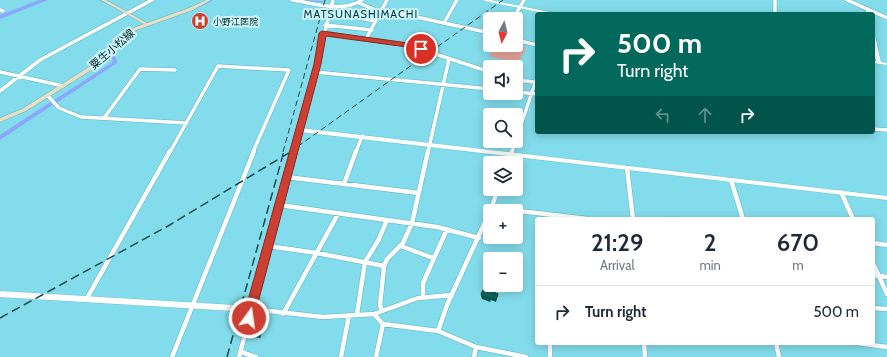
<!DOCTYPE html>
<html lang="en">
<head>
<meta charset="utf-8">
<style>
	:root { --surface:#fff; --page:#f6f6f7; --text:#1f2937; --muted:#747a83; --line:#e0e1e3 }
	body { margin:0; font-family:Cabin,"Noto Sans JP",sans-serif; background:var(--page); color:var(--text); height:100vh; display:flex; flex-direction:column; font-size:15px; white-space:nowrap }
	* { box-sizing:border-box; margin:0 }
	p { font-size:13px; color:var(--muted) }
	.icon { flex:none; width:22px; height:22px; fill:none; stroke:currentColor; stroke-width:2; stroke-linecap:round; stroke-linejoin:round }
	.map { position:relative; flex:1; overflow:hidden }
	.panel { position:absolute; left:535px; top:217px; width:340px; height:128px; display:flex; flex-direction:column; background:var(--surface); border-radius:4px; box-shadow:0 2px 10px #0003 }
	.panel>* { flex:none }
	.guide { position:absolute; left:535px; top:12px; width:340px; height:122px; border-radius:4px; box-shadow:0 2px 10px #0003; background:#00695c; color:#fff; overflow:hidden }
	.needle { width:26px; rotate:187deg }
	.fabs { position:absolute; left:483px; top:12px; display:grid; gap:8px }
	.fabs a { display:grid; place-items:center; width:40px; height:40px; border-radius:4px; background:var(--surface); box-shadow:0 2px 10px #0003; font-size:20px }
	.pin { position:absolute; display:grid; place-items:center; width:34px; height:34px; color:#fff; margin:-17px; border:2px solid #fff; border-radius:50%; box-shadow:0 1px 4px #0007 }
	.me { position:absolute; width:44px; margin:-22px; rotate:14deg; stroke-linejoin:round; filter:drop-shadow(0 0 3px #0008) }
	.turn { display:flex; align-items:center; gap:14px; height:84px; padding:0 16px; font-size:18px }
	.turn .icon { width:52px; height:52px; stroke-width:2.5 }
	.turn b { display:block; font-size:28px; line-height:34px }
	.lanes { display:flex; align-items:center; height:38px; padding:0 16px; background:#0003; justify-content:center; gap:20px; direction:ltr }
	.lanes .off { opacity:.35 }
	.eta { display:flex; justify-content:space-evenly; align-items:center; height:68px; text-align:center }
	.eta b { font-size:24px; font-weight:600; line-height:28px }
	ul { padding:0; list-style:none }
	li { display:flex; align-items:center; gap:12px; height:52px; padding:0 16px; border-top:1px solid var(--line) }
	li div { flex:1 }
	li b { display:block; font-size:15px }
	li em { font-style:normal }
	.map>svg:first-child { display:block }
</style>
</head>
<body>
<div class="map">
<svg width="887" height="357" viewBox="0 0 887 357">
	<rect width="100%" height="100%" fill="#83dceb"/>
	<!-- green -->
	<path fill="#e5a59b" d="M 496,45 L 515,45 L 526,48 L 518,64 L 489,56 Z"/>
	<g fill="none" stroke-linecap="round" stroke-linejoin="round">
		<!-- stream -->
		<path stroke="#8ba8fc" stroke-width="1" d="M 306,0 L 323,2"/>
		<!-- canal -->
		<path fill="#8ba8fc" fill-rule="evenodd" d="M 208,0 L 213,0 L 192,11 L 189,10 Z
			M 120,40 L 122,40 L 124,41 L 114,52 L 117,62 L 117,63 L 58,102 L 54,102 L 54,100 L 113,62 L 110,52 Z
			M 52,101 L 54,102 L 54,104 L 0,140 L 0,135 Z"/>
		<!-- river -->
		<path fill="#8ba8fc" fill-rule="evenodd" d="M 39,0 L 48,0 L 0,19 L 0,15 Z"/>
		<!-- minor-far1 casing -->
		<g stroke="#5bb4c3" stroke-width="4.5">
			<path id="minor-far1" d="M 292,0 C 313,3 343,13 362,0
				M 775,0 L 775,14
				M 847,0 L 887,18
				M 359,3 L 378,11 L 384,10 L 490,33
				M 0,10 L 3,11
				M 328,12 L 375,21
				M 513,19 L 524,0
				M 444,23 L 457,0
				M 325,25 L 372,30
				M 323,33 L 408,45 L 490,72
				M 366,39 L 387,0
				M 516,40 L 537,45
				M 0,72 L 63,86
				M 315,72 L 490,89
				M 516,80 L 535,82
				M 0,91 L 40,60 L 152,0
				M 516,92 L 537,94
				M 48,96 L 59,108 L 81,117 L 187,123
				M 104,118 L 140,69 L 175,70
				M 873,129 L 887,130
				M 516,140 L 537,77
				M 170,152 L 218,66 L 289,70 L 253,152
				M 294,152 L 333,0
				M 356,152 L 362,136
				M 428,152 L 449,59
				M 512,152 L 516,141"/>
		</g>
		<!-- minor casing -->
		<g stroke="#5bb4c3" stroke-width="5.5">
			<path id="minor" d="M 507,163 L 512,151
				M 627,168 L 633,219
				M 286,177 L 419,193
				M 731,180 L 743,219
				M 344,184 L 356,151
				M 841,192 L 853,219
				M 279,205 L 437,227 L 479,238
				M 492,208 L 588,219
				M 491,209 L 498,189
				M 668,219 L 675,219
				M 873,243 L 887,245
				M 268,246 L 317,253 L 384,266
				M 401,246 L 433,258
				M 873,263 L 887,294
				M 873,275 L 887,277
				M 423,297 L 423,283 L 447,229
				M 86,300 L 170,151
				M 873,308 L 887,309
				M 251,309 L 323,317 L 374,314 L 418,298 L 452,295
				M 382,311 L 380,305 L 384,266 L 387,259 L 403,243 L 412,223 L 428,151
				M 283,314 L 338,214
				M 357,314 L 365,262 L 379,239 L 387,220
				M 374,314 L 383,324 L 438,331 L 476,347 L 526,357
				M 438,331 L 447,305 L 490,211
				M 550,343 L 550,357
				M 644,343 L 645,357
				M 776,343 L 779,357
				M 857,343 L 887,347
				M 241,352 L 256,357
				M 172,357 L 254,151
				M 239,357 L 294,151
				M 341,357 L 349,315
				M 376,357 L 383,324
				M 474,357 L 476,347"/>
		</g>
		<!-- tertiary casing -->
		<g stroke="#5bb4c3" stroke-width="0.5">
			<path id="tertiary" d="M 483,0 L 491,0 L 554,13 L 556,14 L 548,14 L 485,1 Z
				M 866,8 L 868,8 L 870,14 L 866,14 Z
				M 873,35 L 875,36 L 881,62 L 887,63 L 887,65 L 873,63 L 873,61 L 876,61 L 873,46 Z
				M 300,128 L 887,196 L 887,200 L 300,132 L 297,130 Z
				M 0,291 L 251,306 L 253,307 L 254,309 L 253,311 L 251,312 L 0,297 Z"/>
		</g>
		<!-- secondary casing -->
		<g stroke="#5bb4c3" stroke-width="1">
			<path id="secondary" d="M 101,0 L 106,0 L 147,23 L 189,8 L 206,0 L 211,0 L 193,10 L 137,30 L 128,35 L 104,60 L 93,69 L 26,111 L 0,122 L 0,118 L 22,109 L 89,67 L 100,58 L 124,33 L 133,28 L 144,24 Z"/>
		</g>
		<!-- minor-far1 -->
		<use href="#minor-far1" stroke="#fff" stroke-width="3.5"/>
		<!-- minor -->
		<use href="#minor" stroke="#fff" stroke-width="4.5"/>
		<!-- tertiary -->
		<use href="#tertiary" fill="#fff" fill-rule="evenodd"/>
		<!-- secondary -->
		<use href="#secondary" fill="#e6ddc3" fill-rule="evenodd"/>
		<!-- rail-far1 -->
		<path stroke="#1b4a51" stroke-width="1" stroke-dasharray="6 3.5" stroke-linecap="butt" d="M 283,152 L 325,0
			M 290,152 L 503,0"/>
		<!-- rail -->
		<path stroke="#1b4a51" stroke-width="1.5" stroke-dasharray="9 4.5" stroke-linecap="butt" d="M 0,318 L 168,226 L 292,151
			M 227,357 L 284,151"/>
	</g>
	<!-- wall -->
	<path fill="#0c5753" d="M 494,290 L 494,292 L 498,294 L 496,302 L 491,300 L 490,302 L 482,299 L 481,296 L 481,294 Z
		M 263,329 L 260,338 L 249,336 L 248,334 Z"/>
	<!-- shaded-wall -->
	<path fill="#0a4743" d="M 262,327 L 263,329 L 260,338 L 258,336 Z"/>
	<!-- building -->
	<path fill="#0e6560" stroke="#0a4743" d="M 484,288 L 494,290 L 493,292 L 498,294 L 496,300 L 491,298 L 490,299 L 482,296 L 481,294 Z
		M 251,325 L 262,327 L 258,336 L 248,334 Z"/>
	<!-- route -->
	<path fill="#cc3f32" stroke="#852920" d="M 322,31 L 408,43 L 425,49 L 421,51 L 407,47 L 326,36 L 321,64 L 254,318 L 253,321 L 249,323 L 245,321 L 243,318 L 314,64 L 319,33 Z"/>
	<!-- icons -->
	<defs>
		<g id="hospital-disc" transform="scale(0.9)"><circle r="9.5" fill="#cc3f32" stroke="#ccf5fc"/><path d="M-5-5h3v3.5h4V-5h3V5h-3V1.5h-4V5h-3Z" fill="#fff"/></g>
	</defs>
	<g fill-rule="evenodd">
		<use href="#hospital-disc" x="200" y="21"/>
	</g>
	<g text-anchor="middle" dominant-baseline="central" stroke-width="4" stroke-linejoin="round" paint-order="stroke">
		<!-- far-poi labels -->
		<g font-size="9" fill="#00242a" stroke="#ccf5fc" text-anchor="start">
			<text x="213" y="21">小野江医院</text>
		</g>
		<!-- far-quarter labels -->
		<g font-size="11" letter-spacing="1" fill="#02383f" stroke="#ccf5fc">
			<text x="361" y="14">MATSUNASHIMACHI</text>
		</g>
		<!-- street labels -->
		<g font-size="11" fill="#00242a" stroke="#ccf5fc">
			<text transform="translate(112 49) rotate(-41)">粟生小松線</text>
		</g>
	</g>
</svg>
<div class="fabs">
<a><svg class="needle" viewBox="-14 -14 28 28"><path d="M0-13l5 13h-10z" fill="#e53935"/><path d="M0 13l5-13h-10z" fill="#747a83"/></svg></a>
<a><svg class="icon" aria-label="sound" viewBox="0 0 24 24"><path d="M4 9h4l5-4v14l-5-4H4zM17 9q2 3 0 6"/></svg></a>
<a><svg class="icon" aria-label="search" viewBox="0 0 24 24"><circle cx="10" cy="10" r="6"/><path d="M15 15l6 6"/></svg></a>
<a><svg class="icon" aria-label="layers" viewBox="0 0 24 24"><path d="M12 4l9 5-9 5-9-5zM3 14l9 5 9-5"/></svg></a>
<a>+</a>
<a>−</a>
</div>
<div class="pin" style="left:421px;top:49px;background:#d93025"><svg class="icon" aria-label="arrive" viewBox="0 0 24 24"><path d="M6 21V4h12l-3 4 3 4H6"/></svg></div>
<svg class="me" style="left:249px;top:318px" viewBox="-20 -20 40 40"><circle r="17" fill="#cc3f32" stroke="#fff" stroke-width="3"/><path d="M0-11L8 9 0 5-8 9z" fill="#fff"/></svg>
<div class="guide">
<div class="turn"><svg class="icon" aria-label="right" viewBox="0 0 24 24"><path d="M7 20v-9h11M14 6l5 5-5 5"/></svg><div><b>500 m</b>Turn right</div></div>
<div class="lanes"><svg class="icon off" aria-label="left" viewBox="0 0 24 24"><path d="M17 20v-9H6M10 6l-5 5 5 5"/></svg><svg class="icon off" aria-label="ahead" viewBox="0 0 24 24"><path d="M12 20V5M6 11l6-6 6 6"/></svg><svg class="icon" aria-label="right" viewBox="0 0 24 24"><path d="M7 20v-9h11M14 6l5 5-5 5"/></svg></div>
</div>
<section class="panel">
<div class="eta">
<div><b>21:29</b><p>Arrival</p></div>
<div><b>2</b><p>min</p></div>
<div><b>670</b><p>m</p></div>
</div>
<ul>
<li><svg class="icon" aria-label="right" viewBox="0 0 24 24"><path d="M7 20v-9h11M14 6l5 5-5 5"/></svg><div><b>Turn right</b></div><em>500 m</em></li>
</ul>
</section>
</div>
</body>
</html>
